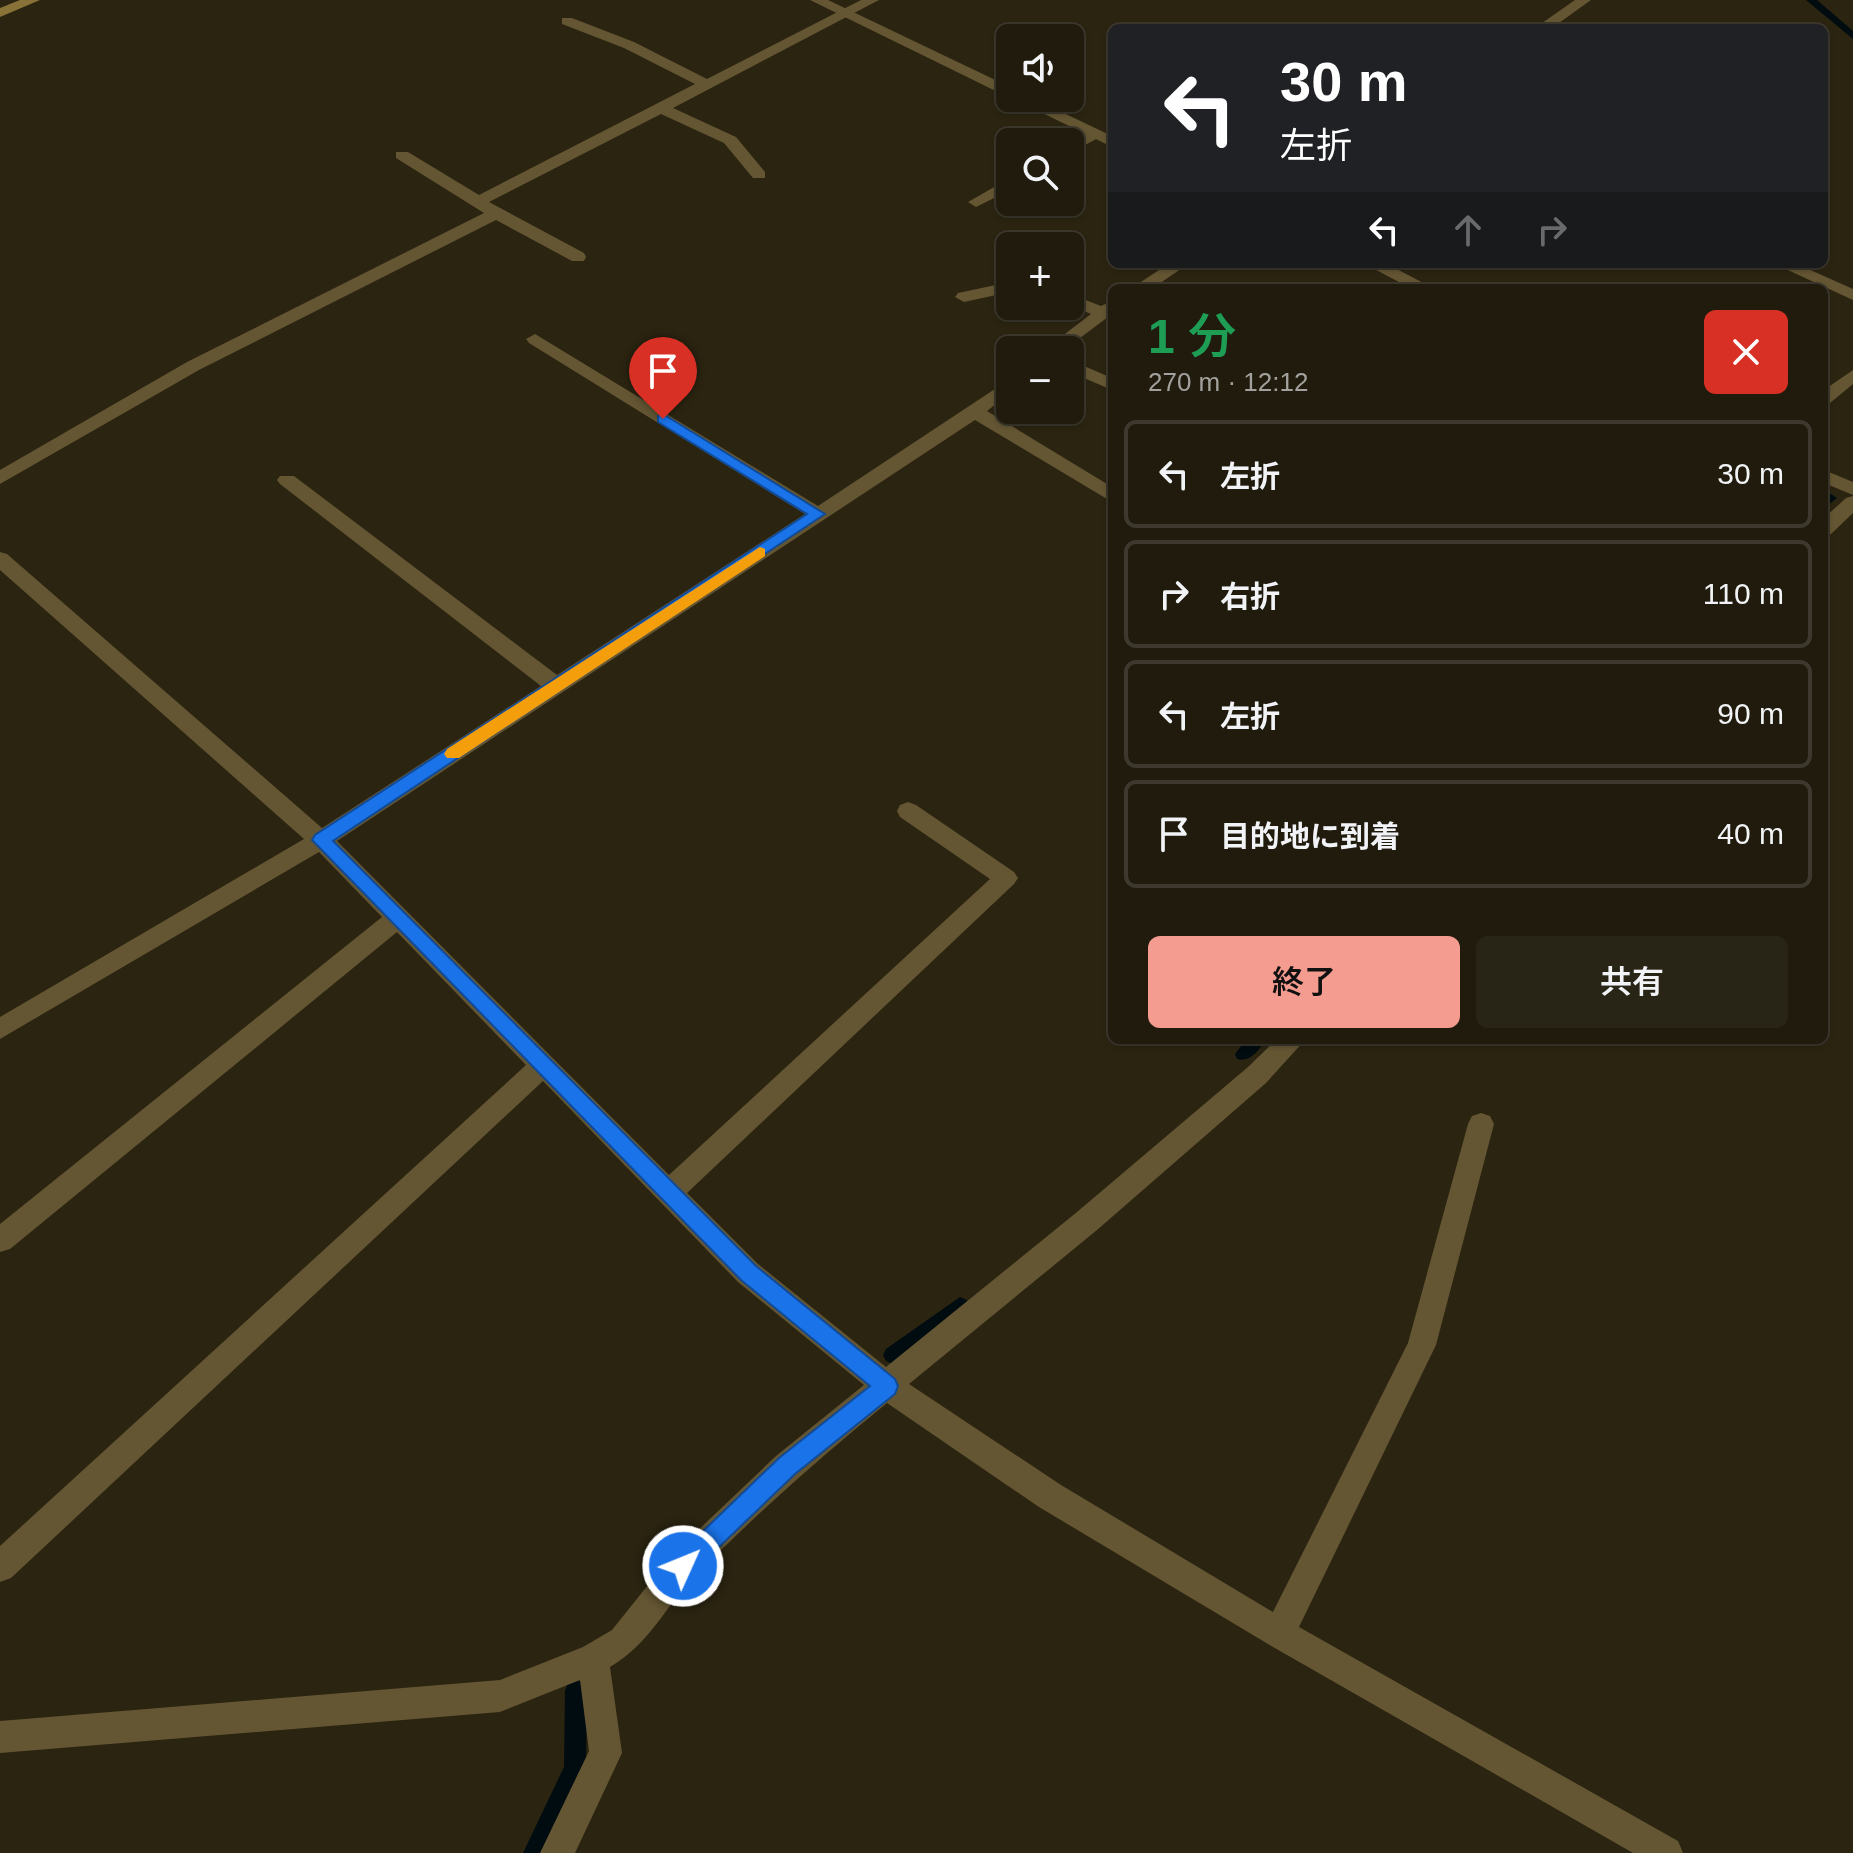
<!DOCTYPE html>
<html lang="ja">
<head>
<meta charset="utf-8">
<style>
	:root { --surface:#201b0d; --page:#282416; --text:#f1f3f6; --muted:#a2a19d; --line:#3d392e; --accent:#f59c90 }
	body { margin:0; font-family:Helvetica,"Noto Sans JP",sans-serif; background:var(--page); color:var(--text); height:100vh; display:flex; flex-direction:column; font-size:30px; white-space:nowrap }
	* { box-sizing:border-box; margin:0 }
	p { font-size:26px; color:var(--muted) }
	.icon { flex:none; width:44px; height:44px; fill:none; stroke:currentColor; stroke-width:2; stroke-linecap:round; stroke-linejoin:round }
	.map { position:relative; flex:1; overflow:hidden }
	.details { position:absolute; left:1108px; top:284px; width:720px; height:760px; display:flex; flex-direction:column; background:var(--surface); border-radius:12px; box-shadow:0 2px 6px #0004,0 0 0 2px var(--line) }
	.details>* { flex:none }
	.guide { position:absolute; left:1108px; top:24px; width:720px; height:244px; border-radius:12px; box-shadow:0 2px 6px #0004,0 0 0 2px var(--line); background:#202124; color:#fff; overflow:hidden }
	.buttons { position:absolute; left:996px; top:24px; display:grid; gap:16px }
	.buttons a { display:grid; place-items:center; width:88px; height:88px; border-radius:12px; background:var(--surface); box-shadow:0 2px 6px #0004,0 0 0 2px var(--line); font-size:40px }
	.pin { position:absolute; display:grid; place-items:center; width:68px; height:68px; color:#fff; margin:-82px -34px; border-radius:50% 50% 50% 0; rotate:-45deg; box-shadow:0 0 8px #0007 }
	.pin .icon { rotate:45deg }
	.me { position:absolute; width:88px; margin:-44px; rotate:46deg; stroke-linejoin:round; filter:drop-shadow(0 0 6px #0008) }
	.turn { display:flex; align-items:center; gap:28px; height:168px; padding:0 40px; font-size:36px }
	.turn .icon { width:104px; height:104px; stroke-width:2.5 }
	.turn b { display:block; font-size:56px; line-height:68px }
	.lanes { display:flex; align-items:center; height:76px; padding:0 40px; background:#0003; justify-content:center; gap:40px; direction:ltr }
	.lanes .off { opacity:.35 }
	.round { display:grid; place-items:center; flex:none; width:84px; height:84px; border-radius:12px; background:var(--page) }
	.summary { display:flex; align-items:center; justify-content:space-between; height:136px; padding:0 40px }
	h1 { font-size:48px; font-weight:600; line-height:60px; color:#1e9e55 }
	.action { display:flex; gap:16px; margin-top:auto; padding:16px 40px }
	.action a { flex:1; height:92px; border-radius:12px; background:var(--accent); color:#111; font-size:32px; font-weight:600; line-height:92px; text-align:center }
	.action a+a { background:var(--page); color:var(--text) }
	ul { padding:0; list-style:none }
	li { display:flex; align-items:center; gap:24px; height:108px; margin:0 16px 12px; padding:0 24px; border:4px solid var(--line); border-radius:12px }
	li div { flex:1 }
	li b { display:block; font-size:30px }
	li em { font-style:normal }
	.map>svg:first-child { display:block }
</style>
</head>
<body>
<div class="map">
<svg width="1853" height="1853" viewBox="0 0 1853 1853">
	<rect width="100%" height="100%" fill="#2b2411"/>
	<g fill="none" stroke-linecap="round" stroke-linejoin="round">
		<!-- stream -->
		<path fill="#000c10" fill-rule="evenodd" d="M 1806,0 L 1817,0 L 1853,31 L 1853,39 Z
			M 1831,494 L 1837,498 L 1824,508 L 1824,497 Z
			M 1246,1040 L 1265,1040 C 1260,1050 1249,1063 1237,1059 L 1235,1054 Z
			M 960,1297 L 967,1300 L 969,1306 L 967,1312 L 900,1361 L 893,1364 L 886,1361 L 883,1355 L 886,1349 Z
			M 576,1680 L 584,1683 L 587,1691 L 586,1768 L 546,1853 L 523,1853 L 564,1767 L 565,1691 L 568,1683 Z"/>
		<!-- minor -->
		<path fill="#645633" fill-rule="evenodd" d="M 861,0 L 879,0 L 673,108 L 736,137 L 765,172 L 765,178 L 753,178 L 724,143 L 661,114 L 489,202 L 584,253 L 586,257 L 584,261 L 572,261 L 496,220 L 199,370 L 0,484 L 0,470 L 187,362 L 484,213 L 396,158 L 396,152 L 408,152 L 479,195 L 695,84 L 624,48 L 562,24 L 562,18 L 572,18 L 634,42 L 707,79 Z
			M 1575,0 L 1591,0 L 1552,28 L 1535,28 Z
			M 1095,129 L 1103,134 L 1100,137 L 1070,153 L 1069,142 Z
			M 1010,178 L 1010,190 L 976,207 L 968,202 Z
			M 1168,264 L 1188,264 L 1153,288 L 1132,288 Z
			M 1775,264 L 1797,264 L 1853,289 L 1853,300 Z
			M 1010,282 L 1010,292 L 964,302 L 955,297 L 958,293 Z
			M 1070,294 L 1101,306 L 1112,301 L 1112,314 L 1064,350 L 1044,350 L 1091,314 L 1070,305 Z
			M 535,334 L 818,506 L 1010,379 L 1010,393 L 987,411 L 1112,487 L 1112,502 L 975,420 L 337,841 L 669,1175 L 990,879 L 900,817 L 897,811 L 900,805 L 908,802 L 916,805 L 1014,872 L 1018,878 L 1014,884 L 687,1193 L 758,1264 L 886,1367 L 1077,1212 L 1248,1067 L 1276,1040 L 1305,1040 L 1266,1083 L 1097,1230 L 909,1384 L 1061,1485 L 1273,1612 L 1408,1343 L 1468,1124 L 1472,1116 L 1481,1113 L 1490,1116 L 1494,1124 L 1436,1345 L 1299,1627 L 1678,1841 L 1683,1853 L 1633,1853 L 1268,1644 L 1039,1507 L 887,1403 C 821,1457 757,1513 697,1574 C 664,1607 652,1642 610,1667 L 622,1753 L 575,1853 L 540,1853 L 589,1751 L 580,1680 L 500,1712 L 0,1753 L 0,1721 L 500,1680 L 583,1647 L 612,1630 L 672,1555 L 776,1456 L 864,1385 L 738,1282 L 543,1081 L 11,1578 L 0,1582 L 0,1546 L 526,1065 L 397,932 L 10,1249 L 0,1252 L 0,1224 L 382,917 L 319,852 L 0,1039 L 0,1017 L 304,839 L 0,570 L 0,552 L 7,554 L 322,828 L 541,686 L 280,484 L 277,480 L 280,476 L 294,476 L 557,675 L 805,514 L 529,343 L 526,339 Z
			M 1070,360 L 1112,378 L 1112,390 L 1070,372 Z
			M 1853,370 L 1853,384 L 1830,403 L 1824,405 L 1824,390 Z
			M 1853,496 L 1853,513 L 1831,534 L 1824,535 L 1824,518 L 1846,498 Z"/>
		<!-- tertiary -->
		<path fill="#645633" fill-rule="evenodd" d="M 810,0 L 828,0 L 1010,87 L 1010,98 Z
			M 1012,98 L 1032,98 L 1112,136 L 1112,147 Z
			M 1365,264 L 1387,264 L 1433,288 L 1410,288 Z
			M 1824,470 L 1853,482 L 1853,495 L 1824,483 Z"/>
		<!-- secondary -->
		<path fill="#887237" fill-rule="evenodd" d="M 20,0 L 40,0 L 0,17 L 0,8 Z"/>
	</g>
	<!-- route -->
	<path fill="#1a73e8" stroke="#114b97" stroke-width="2" d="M 663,414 L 825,514 L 333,841 L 756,1266 L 895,1379 L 898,1386 L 895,1394 L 795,1474 L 691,1574 L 683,1578 L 675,1574 L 671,1566 L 675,1558 L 779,1458 L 870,1386 L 741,1280 L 312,840 L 315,835 L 807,514 L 658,422 L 658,416 Z"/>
	<!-- slow -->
	<path fill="#f59e0b" d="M 760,547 L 765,549 L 765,556 L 459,758 L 447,758 L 444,754 L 447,749 Z"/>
</svg>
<div class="buttons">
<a><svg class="icon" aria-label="sound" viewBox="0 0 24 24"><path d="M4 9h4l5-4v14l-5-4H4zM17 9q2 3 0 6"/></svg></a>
<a><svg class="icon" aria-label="search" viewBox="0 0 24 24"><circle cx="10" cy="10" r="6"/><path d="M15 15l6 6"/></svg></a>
<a>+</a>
<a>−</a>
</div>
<div class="pin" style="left:663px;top:419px;background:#d93025"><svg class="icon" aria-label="arrive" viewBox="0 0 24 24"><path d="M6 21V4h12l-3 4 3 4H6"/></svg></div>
<svg class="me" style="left:683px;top:1566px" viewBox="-20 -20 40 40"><circle r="17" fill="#1a73e8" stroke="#fff" stroke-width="3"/><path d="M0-11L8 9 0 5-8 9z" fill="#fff"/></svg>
<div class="guide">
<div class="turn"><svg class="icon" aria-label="left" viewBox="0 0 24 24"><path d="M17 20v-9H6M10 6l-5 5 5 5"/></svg><div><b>30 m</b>左折</div></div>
<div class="lanes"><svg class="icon" aria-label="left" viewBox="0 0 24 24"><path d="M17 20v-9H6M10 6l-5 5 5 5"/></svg><svg class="icon off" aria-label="ahead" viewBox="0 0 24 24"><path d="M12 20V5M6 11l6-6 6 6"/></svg><svg class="icon off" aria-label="right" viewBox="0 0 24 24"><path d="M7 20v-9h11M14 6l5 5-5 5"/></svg></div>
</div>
<section class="details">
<div class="summary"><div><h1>1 分</h1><p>270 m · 12:12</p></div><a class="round" style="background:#d93025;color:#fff"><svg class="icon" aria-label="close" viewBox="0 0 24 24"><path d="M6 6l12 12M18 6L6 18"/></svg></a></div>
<ul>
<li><svg class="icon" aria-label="left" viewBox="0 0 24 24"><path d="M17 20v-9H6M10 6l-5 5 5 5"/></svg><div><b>左折</b></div><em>30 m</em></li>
<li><svg class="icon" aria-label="right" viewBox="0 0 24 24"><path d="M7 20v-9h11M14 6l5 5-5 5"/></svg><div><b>右折</b></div><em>110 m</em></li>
<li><svg class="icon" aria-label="left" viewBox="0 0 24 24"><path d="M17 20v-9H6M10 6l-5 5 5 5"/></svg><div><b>左折</b></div><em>90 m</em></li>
<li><svg class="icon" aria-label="arrive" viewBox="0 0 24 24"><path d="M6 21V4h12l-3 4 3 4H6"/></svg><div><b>目的地に到着</b></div><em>40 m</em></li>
</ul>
<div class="action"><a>終了</a><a>共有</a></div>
</section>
</div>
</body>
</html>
